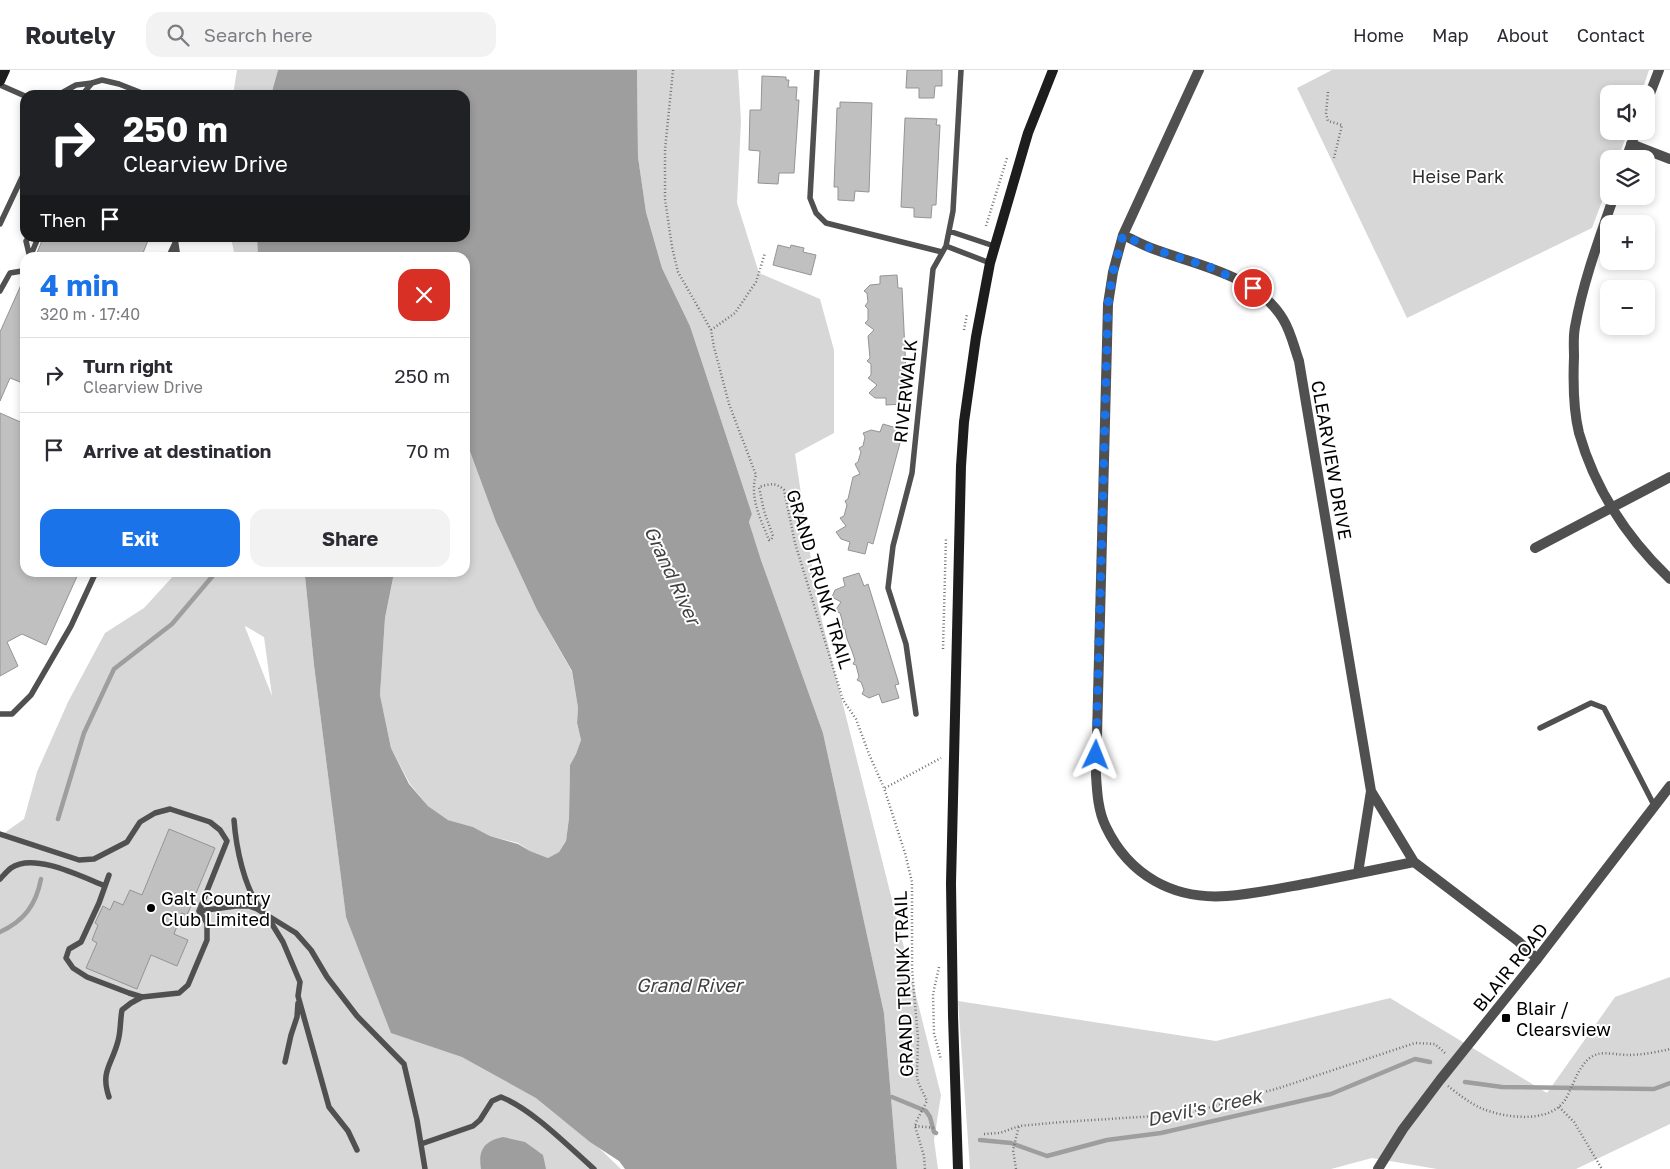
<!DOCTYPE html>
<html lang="en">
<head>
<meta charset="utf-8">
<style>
	:root { --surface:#fff; --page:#f2f2f3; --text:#2b2b33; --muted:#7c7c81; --line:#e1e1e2; --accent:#1a73e8 }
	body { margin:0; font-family:"Golos Text",sans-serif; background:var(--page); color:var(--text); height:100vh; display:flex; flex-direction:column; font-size:19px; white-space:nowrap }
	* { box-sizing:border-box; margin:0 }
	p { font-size:16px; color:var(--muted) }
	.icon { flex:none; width:28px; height:28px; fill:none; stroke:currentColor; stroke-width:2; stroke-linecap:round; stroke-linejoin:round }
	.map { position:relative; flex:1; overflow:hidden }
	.drawer { position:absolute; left:20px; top:182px; width:450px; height:325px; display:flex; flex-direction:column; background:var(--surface); border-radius:15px; box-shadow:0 2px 8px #0003 }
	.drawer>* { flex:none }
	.banner { position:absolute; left:20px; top:20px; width:450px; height:152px; border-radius:15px; box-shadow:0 2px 8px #0003; background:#202124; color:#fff; overflow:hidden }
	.buttons { position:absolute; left:1600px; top:15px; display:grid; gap:10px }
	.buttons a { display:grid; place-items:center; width:55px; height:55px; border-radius:10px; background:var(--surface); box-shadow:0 2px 8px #0003; font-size:25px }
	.pin { position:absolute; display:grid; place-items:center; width:42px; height:42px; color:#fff; margin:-21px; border:2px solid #fff; border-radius:50%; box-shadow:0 1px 5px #0007 }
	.me { position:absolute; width:55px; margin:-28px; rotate:2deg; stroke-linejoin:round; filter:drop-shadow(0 0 4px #0008) }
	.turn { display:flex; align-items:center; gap:18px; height:105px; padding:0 20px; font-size:22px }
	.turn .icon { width:65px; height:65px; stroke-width:2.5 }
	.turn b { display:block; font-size:35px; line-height:42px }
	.then { display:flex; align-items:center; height:48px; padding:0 20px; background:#0003; gap:10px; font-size:19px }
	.round { display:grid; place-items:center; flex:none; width:52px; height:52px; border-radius:15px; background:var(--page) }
	.overview { display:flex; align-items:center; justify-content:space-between; height:85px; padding:0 20px }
	h1 { font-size:30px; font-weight:700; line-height:38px; color:var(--accent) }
	.primary-button { display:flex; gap:10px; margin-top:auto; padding:10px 20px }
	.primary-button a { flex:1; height:58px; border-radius:15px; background:var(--accent); color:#fff; font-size:20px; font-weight:700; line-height:58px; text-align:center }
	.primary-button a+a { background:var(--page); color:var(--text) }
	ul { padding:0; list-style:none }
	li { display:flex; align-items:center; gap:15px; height:75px; padding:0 20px; border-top:1px solid var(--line) }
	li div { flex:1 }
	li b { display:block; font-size:19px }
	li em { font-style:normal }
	header { display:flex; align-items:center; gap:30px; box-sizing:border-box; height:70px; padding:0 25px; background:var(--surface); border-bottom:1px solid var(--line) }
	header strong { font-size:24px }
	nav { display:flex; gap:28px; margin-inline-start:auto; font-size:18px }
	.search { width:350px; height:45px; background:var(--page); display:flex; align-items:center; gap:12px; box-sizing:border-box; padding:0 18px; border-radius:15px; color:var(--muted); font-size:19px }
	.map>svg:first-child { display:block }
</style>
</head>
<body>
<header>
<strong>Routely</strong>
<div class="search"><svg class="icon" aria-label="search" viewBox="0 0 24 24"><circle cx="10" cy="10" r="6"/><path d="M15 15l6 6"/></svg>Search here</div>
<nav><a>Home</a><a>Map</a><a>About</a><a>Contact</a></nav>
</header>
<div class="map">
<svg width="1670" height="1099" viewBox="0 0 1670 1099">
	<rect width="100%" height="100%" fill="#fff"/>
	<!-- green -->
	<path fill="#d7d7d7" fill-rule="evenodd" d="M 237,0 L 278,0 L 271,25 L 233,25 Z
		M 637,0 L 738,0 L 741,51 L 737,133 L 759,203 L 820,229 L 834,280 L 834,363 L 795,384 L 818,535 L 941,1025 L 934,1070 L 938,1099 L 897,1099 L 884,943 L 823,663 L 761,490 L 749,452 L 752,444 L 690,256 L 662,198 L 646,142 L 638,87 Z
		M 1332,0 L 1649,0 L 1641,24 L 1609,24 L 1609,61 L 1628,61 L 1618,89 L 1609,89 L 1609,113 L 1592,158 L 1407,248 L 1297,18 Z
		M 231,168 L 257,168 L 258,187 L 235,187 Z
		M 465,368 L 496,452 L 537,540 L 572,602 L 578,638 L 577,654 L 581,670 L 576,684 L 570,695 L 569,748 L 566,771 L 559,782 L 548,788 L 530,781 L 518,773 L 490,766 L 473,757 L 448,750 L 428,736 L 410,714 L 391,678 L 380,625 L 385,548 L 394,503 L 465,502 Z
		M 176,503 L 307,503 L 305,506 L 314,595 L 346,847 L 349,853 L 526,1008 L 621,1099 L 0,1099 L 0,766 L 24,749 L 37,702 L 68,632 L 105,563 L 144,538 ZM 245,556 L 264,567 L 272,626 L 245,557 Z
		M 1670,907 L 1670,1054 L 1576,1099 L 1437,1099 L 1372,1088 L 1331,1099 L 970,1099 L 958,931 L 1216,971 L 1390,928 L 1547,1023 L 1615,927 Z"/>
	<!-- water -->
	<path fill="#9e9e9e" d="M 278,0 L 637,0 L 638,87 L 646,142 L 662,198 L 690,256 L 752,444 L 749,452 L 761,490 L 823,663 L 884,943 L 897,1099 L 625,1099 L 619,1091 L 590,1072 L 536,1028 L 462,987 L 391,963 L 346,847 L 314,595 L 305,506 L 307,502 L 394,503 L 385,548 L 380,625 L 391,678 L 409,714 L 428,736 L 448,750 L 473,757 L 490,766 L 518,774 L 530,781 L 548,788 L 559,782 L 566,771 L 569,748 L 570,695 L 576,684 L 581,670 L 577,653 L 578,638 L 572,601 L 537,540 L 496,452 L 465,368 L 465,188 L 258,187 L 257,168 L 465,168 L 465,25 L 271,25 Z
		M 503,1067 L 525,1072 L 543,1085 L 546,1099 L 481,1099 C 478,1080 484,1071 503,1067 Z"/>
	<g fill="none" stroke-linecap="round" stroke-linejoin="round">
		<!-- stream -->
		<path stroke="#9e9e9e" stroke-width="4.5" d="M 58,749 L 84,663 L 114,599 L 172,554 L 216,502
			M 0,862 C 24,851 36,835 41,809
			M 1465,1012 L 1502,1017 L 1654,1019 L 1670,1013
			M 892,1027 L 926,1041 L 930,1047 L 934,1062 L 936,1063
			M 980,1070 L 1011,1073 L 1047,1086 L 1107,1070 L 1161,1063 L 1331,1024 L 1415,989 L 1430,992"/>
	</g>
	<!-- building -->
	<path fill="#c0c0c0" stroke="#949494" d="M 907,0 L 942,0 L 942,16 L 935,16 L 934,28 L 919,28 L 919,18 L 906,18 Z
		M 762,6 L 786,7 L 786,10 L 789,10 L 788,17 L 797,17 L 796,30 L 799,30 L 794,103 L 779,103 L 778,114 L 758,113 L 760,81 L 749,80 L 750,40 L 761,40 Z
		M 840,32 L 872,33 L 869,122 L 855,121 L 854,131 L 838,130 L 838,117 L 834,117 L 837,38 L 840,38 Z
		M 905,48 L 937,49 L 936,55 L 940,55 L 936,135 L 932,135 L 931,148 L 914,147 L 914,138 L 901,137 Z
		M 43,168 L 149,168 L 141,188 L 129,183 L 127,188 L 35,188 Z
		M 778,175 L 790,178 L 791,175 L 804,178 L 803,182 L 816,185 L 811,205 L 773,195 Z
		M 897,205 L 898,218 L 902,218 L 907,323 L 903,323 L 903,334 L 886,335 L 886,328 L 875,328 L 869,323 L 877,315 L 868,308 L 871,305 L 871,294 L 867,291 L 870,288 L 868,266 L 874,260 L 865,253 L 868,250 L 868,239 L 865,236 L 868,232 L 867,223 L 864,221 L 870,215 L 880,214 L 880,206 Z
		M 25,206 L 25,314 L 10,308 L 0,331 L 0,262 Z
		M 0,343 L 25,354 L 25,502 L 79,502 L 46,575 L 22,564 L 7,572 L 18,596 L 0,606 Z
		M 883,354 L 900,359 L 896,371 L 900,373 L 873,474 L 868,472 L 865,484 L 848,480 L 850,472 L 841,469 L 836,462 L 846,456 L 840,448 L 844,446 L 847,435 L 845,431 L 848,429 L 853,407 L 860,404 L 855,394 L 858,392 L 861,382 L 859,378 L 863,376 L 865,367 L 863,363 L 871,360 L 880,362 Z
		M 859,503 L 864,516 L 868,514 L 899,614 L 895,615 L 899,628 L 882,633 L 879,624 L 869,628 L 862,624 L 864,620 L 861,612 L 857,610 L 859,607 L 856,595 L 853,594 L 855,590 L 852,581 L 847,569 L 845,559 L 841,557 L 843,553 L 840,543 L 835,541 L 841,532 L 832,527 L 835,520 L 845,516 L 843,508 Z
		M 169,759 L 215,778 L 187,845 L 182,843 L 174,864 L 188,870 L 177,896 L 151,885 L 137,919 L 86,898 L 97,873 L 92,870 L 98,855 L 95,853 L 103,836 L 110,840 L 114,831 L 123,835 L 130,820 L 142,825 Z"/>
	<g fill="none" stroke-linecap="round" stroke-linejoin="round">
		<!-- path -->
		<path stroke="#727272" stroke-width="2.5" stroke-dasharray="1 2.5" stroke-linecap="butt" d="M 673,0 L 665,80 L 665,129 L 672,177 L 678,202 L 711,260 L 714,277 L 729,334 L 756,405 C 749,427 761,450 769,470 L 771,470 L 773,466 L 764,441 L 759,417 C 769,414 776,412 784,420 L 795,473 L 843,630 L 856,649 L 869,684 L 884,718 L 905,783 L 912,812 L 912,899 L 918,968 L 917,1007 L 918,1012 L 927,1031 L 917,1050 L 915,1056 L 924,1086 L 925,1099
			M 1328,22 L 1326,44 L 1328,51 L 1342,55 L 1334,88
			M 986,156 L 1007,88
			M 711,260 L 735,243 L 756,212 L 765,183
			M 964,260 L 967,244
			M 943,579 L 946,467
			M 885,718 L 941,688
			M 939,897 L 933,924 L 934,963 L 941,990
			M 1448,1016 C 1458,1024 1471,1034 1483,1039 C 1506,1048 1549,1054 1565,1030 C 1574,1016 1579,989 1598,984 C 1605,982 1620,985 1628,985 C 1642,985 1657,982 1670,979
			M 1559,1037 L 1574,1052 L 1602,1099
			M 915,1056 L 936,1058
			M 984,1064 L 1000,1063 L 1019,1056 L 1062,1052 L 1186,1044 L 1279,1018 L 1415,973 L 1435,974 L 1446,984
			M 1016,1099 L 1013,1080 L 1019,1056"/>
		<!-- service -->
		<path stroke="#505050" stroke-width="5.5" d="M 817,0 L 810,128 L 816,143 L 826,153 L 942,182
			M 0,15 L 25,26
			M 58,25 L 76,15 L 92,13 L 102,10 L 119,14 L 147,25
			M 82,25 L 92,13
			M 0,154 L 25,101
			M 949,161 L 994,176
			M 28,168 L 26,171 L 30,188
			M 175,168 L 178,188
			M 946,176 L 990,193
			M 30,187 L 38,168
			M 168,188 L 176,171
			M 0,221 L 10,203 L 22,201 L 25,195
			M 0,644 L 12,644 L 31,625 L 71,556 L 96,502
			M 916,644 L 906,574 L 888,518 L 893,476 L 912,403 L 933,199 L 946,176 L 953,141 L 961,0
			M 1540,658 L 1591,633 L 1604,638 L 1655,737
			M 234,750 C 236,777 244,818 261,839
			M 0,764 L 79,790 L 94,789 L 127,772 L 140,752 L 155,743 L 170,739 L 210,752 L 220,760 L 227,771 L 199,841
			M 109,805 L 99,833 L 81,872 L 69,879 L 66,888 L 73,898 L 87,907 L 129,923 L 142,927 L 179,923 L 188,915 L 207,870 L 207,853 L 199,841
			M 0,809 C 3,806 7,801 11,798 C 34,782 82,807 105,816
			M 199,841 L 236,836 L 249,836 L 257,839 L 296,863 L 311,880 L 327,907 L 357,946 L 404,994 L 417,1050 L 425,1099
			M 267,846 L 283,872 L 300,912 L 298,926 L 329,1037 L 348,1061 L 357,1080
			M 285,992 L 291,965 L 297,947 L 298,933
			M 109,1027 C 100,1001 112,995 118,971 C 121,961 120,950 122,940 L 131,933 L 142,927
			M 421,1074 L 473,1056 L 480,1050 L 492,1031 L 501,1027 C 532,1039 569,1077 594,1099"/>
		<!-- minor -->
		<path stroke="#505050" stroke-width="10" d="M 1199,0 L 1123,165 L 1113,202 L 1108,234 L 1096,705 C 1097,722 1098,741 1106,757 C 1129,805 1173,830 1227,826 C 1254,824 1282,818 1310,813 C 1345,806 1379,799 1414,792
			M 1646,34 L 1659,0
			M 1631,74 L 1670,89
			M 1626,89 L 1636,61
			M 1614,126 C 1599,169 1583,212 1575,257 C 1573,267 1574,277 1574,287 C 1573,312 1573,339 1579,363 C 1595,419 1628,469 1670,509
			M 1123,165 C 1132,169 1141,174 1151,178 C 1195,195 1256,204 1283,249 C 1291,262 1294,277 1299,291 L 1371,721 L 1358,803
			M 1535,478 L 1670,407
			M 1371,721 L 1414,792 L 1518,871 L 1537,889"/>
		<!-- tertiary -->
		<path stroke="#505050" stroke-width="10" d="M 1378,1099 L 1403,1059 L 1440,1010 L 1537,889 L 1670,716"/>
		<!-- secondary -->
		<path stroke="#1d1d1d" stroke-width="10" d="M 0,11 L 5,0
			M 958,1099 L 953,946 L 951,813 L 961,396 L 964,352 L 976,267 L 990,193 L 1028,63 L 1053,0"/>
	</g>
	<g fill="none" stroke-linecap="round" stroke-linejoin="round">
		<!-- route -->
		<path stroke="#1a73e8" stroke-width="9" stroke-dasharray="0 16.2" d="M 1096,685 L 1108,234 L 1113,202 L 1123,165 L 1150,178 L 1212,198 L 1253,218"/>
	</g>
	<!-- markers -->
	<g fill="#000" stroke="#fff" stroke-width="2">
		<circle cx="151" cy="838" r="5"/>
		<rect x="1501" y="943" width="10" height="10" rx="2.5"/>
	</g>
	<g text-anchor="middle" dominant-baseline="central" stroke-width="4" stroke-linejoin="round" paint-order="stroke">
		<!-- park labels -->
		<g font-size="18" fill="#2e2e2e" stroke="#fff">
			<text x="1458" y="106">Heise Park</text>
		</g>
		<!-- street labels -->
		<g font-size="18" fill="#000" stroke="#fff">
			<text transform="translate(905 321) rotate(-84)">RIVERWALK</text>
			<text transform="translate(1332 390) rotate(80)">CLEARVIEW DRIVE</text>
			<text transform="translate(820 509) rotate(73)">GRAND TRUNK TRAIL</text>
			<text transform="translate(1510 897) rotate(-51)">BLAIR ROAD</text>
			<text transform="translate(903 914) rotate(-92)">GRAND TRUNK TRAIL</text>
		</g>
		<!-- poi labels -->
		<g font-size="18" fill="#000" stroke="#fff" text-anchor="start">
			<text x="161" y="828">Galt Country<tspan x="161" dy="21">Club Limited</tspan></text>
			<text x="1516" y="938">Blair /<tspan x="1516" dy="21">Clearsview</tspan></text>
		</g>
		<!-- water labels -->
		<g font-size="19" font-style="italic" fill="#3f3f3f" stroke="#fff">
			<text transform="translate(673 505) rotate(65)">Grand River</text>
			<text x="689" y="914">Grand River</text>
			<text transform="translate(1204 1037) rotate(-12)">Devil's Creek</text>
		</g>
	</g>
</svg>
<div class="buttons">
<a><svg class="icon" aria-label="sound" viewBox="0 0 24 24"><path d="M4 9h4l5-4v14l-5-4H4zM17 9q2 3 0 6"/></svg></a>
<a><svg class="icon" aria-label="layers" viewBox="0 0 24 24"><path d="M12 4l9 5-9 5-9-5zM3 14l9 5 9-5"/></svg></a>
<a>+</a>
<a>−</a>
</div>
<div class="pin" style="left:1253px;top:218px;background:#d93025"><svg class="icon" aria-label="arrive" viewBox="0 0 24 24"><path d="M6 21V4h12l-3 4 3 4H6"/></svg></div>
<svg class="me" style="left:1096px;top:685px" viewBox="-20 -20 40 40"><path d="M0-17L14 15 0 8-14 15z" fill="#1a73e8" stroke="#fff" stroke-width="4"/></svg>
<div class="banner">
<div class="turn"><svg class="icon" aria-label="right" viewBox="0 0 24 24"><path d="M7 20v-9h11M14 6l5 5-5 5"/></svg><div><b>250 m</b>Clearview Drive</div></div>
<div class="then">Then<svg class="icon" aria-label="arrive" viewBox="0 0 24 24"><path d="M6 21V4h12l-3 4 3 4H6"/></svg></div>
</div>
<section class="drawer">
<div class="overview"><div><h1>4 min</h1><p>320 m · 17:40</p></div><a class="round" style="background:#d93025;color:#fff"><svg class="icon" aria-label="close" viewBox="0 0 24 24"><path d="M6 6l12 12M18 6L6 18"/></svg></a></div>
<ul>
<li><svg class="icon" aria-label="right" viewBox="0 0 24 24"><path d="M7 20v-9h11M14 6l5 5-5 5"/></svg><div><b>Turn right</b><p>Clearview Drive</p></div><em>250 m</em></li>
<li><svg class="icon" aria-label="arrive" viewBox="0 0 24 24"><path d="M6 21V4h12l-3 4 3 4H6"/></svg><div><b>Arrive at destination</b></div><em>70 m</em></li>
</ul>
<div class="primary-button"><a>Exit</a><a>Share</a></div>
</section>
</div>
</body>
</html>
